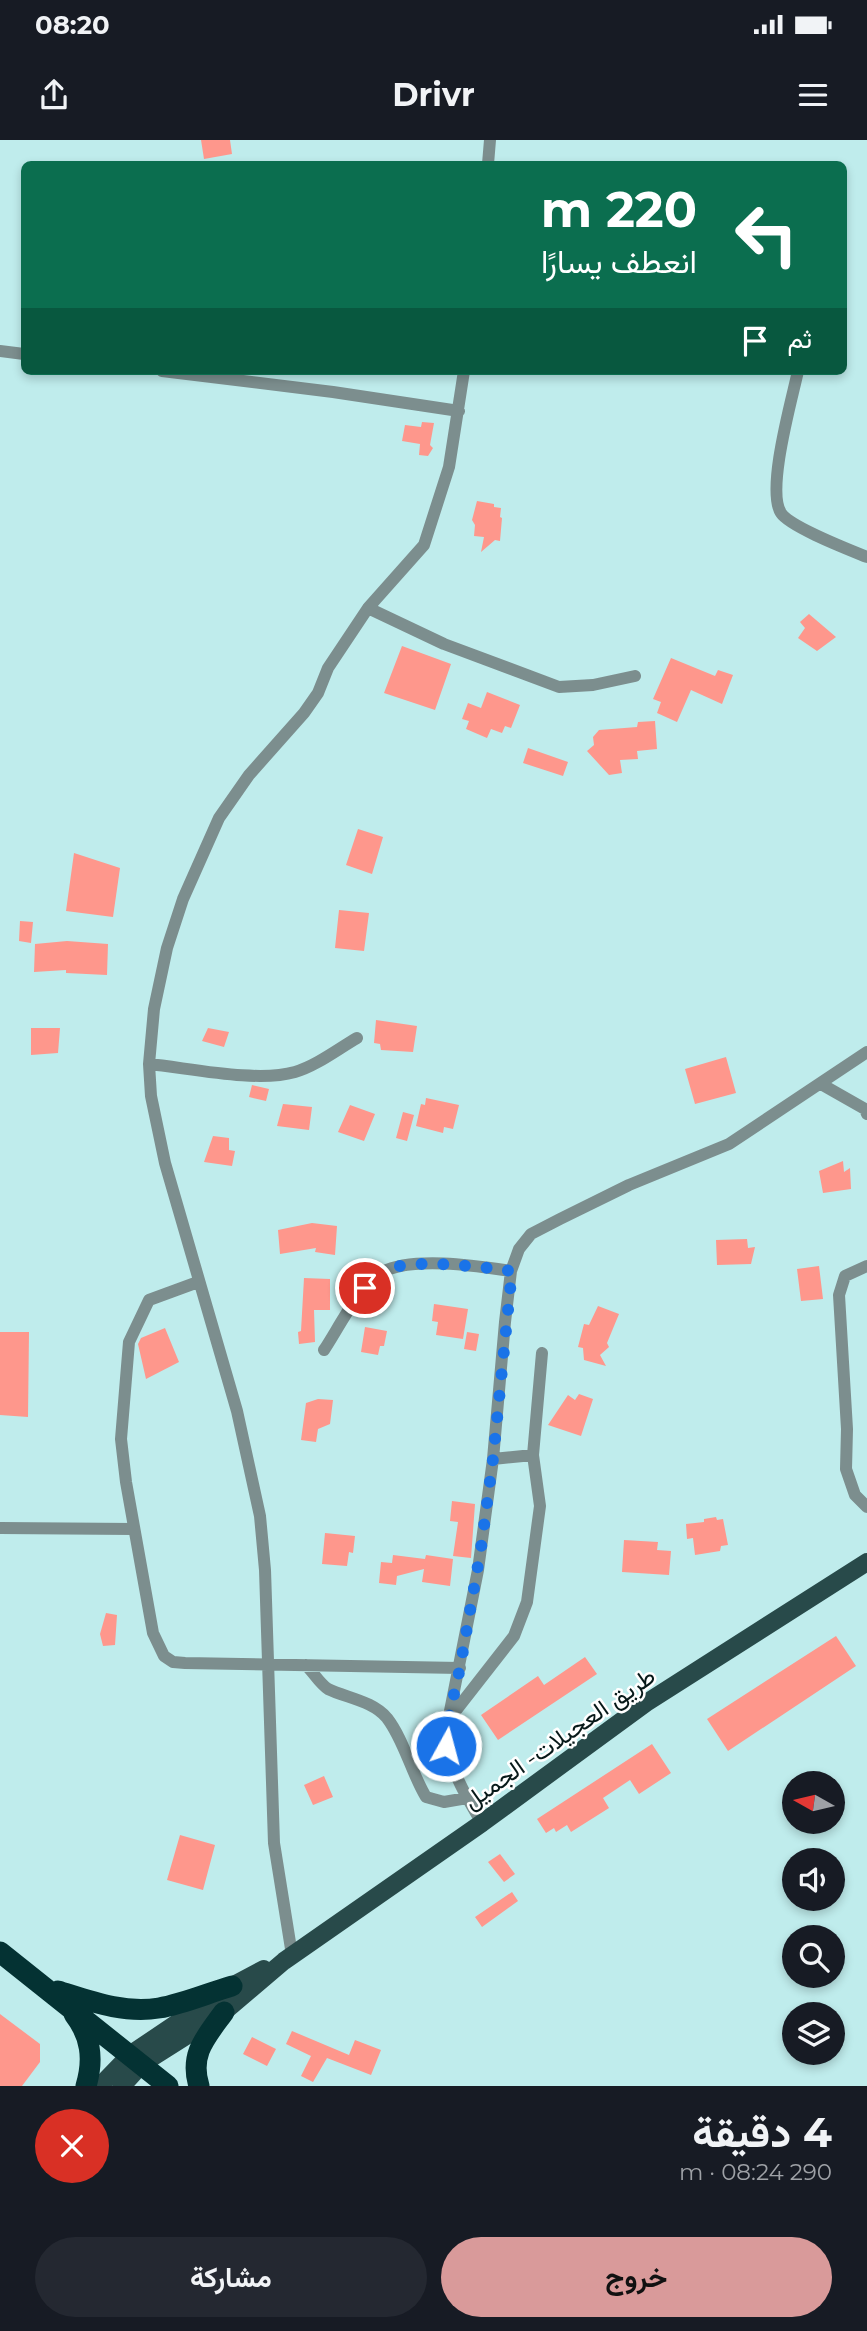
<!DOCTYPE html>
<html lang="ar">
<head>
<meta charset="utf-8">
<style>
	:root { --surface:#171b24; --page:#242831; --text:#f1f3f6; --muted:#9ea1a6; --accent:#d99a9a }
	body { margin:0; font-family:Montserrat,Vazirmatn,sans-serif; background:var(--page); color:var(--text); direction:rtl; height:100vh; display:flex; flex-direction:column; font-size:26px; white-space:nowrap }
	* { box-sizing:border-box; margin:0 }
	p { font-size:23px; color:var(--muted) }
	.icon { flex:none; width:38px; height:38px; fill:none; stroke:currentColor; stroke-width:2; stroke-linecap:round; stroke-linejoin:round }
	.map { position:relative; height:1946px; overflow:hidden; direction:ltr }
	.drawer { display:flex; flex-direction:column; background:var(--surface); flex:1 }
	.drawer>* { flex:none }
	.top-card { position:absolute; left:21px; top:21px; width:826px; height:214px; border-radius:10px; box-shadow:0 4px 10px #0003; direction:rtl; background:#0b6e4f; color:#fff; overflow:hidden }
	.needle { width:46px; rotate:278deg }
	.controls { position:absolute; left:782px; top:1631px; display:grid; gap:14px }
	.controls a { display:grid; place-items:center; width:63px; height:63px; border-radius:50%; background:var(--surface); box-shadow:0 4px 10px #0003; font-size:35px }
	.pin { position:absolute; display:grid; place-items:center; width:60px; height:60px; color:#fff; margin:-30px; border:4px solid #fff; border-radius:50%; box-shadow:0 2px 7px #0007 }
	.me { position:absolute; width:77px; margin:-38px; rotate:7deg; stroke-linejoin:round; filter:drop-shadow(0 0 5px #0008) }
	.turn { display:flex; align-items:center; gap:24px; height:147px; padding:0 35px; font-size:32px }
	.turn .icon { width:91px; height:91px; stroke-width:2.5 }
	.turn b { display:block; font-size:49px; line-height:60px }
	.then { display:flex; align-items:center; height:66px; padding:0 35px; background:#0003; gap:14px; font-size:26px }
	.round { display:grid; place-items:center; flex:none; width:74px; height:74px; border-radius:37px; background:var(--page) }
	.overview { display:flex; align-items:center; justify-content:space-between; height:119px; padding:0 35px }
	h1 { font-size:42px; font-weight:700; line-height:52px }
	.button { display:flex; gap:14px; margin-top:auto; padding:14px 35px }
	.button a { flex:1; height:80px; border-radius:42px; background:var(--accent); color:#111; font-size:28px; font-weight:700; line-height:80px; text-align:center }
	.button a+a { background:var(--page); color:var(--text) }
	.status { display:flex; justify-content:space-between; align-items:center; height:49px; padding:0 35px; background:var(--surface); direction:ltr }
	.status svg { height:19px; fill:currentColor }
	header { display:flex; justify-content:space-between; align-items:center; height:91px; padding:0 35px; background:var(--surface); font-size:32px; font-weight:700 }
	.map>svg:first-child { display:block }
</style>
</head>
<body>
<div class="status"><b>08:20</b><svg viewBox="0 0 49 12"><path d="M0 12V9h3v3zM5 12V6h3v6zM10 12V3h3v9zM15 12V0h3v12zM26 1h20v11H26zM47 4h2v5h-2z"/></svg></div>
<header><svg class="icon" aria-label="menu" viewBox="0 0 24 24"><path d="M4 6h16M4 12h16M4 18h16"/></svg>Drivr<svg class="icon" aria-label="share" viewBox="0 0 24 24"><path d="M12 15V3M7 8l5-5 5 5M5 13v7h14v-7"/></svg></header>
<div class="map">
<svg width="867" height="1946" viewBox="0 0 867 1946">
	<rect width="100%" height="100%" fill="#bfecec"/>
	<!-- building -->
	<path fill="#fe978c" d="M 201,0 L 230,0 L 232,14 L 204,19 Z
		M 422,282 L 434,283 L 430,305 L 433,308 L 428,316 L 419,315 L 420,304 L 402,301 L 405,285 L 421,287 Z
		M 477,361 L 494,364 L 494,367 L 501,368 L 500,377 L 502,378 L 500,401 L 495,400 L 481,412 L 484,397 L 474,396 L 475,385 L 472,380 Z
		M 809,474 L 836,497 L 817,511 L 798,498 L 805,488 L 800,482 Z
		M 402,506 L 451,524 L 435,570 L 384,553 Z
		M 671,518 L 715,536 L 718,530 L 733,535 L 722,564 L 691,550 L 677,582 L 657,573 L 661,562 L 653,559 Z
		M 487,552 L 520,565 L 511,588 L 505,586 L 502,593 L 491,589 L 487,598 L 466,589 L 469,581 L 462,579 L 468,563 L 481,568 Z
		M 655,581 L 657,609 L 637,611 L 638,619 L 620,620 L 622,633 L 609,635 L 587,611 L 594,605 L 593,597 L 599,590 L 637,587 L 638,582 Z
		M 528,608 L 568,622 L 563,636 L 523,623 Z
		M 358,689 L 383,697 L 372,734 L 346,725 Z
		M 74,713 L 120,728 L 113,777 L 66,771 Z
		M 339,770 L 369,773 L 364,811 L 335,808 Z
		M 20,781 L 33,782 L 31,803 L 19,801 Z
		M 67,801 L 108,804 L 107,835 L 66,833 L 66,830 L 34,832 L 35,804 Z
		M 376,880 L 417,886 L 413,912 L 381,910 L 380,904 L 374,903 Z
		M 31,888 L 60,888 L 58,913 L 31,915 Z
		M 208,888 L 229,892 L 224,907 L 202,901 Z
		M 726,917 L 736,953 L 695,964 L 685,929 Z
		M 252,945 L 269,949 L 266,961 L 249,957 Z
		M 426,958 L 459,965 L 453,989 L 444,987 L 443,993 L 416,986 L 421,964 L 425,965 Z
		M 283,964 L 312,967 L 309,990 L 277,986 Z
		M 350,965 L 375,974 L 364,1001 L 338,992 Z
		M 403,972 L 414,975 L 407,1001 L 396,998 Z
		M 213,996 L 229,998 L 229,1010 L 235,1011 L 232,1026 L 204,1022 Z
		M 843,1021 L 844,1032 L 850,1028 L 851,1049 L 823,1053 L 819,1031 Z
		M 312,1083 L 337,1086 L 335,1115 L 315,1112 L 316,1108 L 280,1114 L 278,1090 Z
		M 747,1099 L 748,1108 L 755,1107 L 751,1124 L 717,1125 L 716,1100 Z
		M 819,1126 L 823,1159 L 801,1161 L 797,1129 Z
		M 304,1138 L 330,1139 L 330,1170 L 314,1170 L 315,1202 L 299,1204 L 298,1192 L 301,1191 Z
		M 434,1164 L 468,1169 L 463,1199 L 436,1195 L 438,1182 L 432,1181 Z
		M 598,1166 L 619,1174 L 607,1203 L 609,1207 L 600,1215 L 606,1226 L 584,1220 L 583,1208 L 578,1207 L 584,1184 L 589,1185 Z
		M 365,1187 L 387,1191 L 384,1206 L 380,1206 L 378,1215 L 361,1212 Z
		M 165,1188 L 179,1222 L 146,1239 L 138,1204 L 141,1198 Z
		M 0,1192 L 29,1192 L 28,1277 L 0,1275 Z
		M 467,1192 L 479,1194 L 476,1211 L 464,1209 Z
		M 579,1254 L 593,1259 L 581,1296 L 548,1285 L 568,1255 L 575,1260 Z
		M 318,1259 L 333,1260 L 330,1284 L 318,1289 L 316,1302 L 301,1300 L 306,1263 Z
		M 452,1361 L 475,1364 L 471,1418 L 453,1416 L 458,1382 L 450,1381 Z
		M 716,1377 L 717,1380 L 723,1379 L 728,1405 L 721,1406 L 720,1411 L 695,1415 L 693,1398 L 687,1399 L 686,1384 L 704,1382 L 704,1379 Z
		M 325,1393 L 355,1396 L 353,1413 L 349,1412 L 347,1426 L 322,1424 Z
		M 624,1400 L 658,1402 L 657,1410 L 671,1411 L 669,1435 L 622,1432 Z
		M 393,1415 L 425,1419 L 426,1415 L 453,1419 L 450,1446 L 422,1442 L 424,1429 L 397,1436 L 396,1445 L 379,1443 L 381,1422 L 392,1423 Z
		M 106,1473 L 117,1475 L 115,1505 L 103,1506 L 100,1494 Z
		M 836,1496 L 856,1526 L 728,1611 L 707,1579 Z
		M 585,1517 L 597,1534 L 498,1600 L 481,1575 L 538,1536 L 544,1545 Z
		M 652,1604 L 671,1633 L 639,1654 L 630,1640 L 603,1658 L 609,1668 L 571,1692 L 567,1685 L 556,1692 L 554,1688 L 546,1693 L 537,1679 Z
		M 324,1636 L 333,1657 L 313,1665 L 304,1645 Z
		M 180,1695 L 215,1705 L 203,1750 L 167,1740 Z
		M 500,1714 L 515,1734 L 504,1742 L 488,1722 Z
		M 512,1752 L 518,1761 L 482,1787 L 475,1777 Z
		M 0,1874 L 40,1904 L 40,1922 L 22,1946 L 0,1946 Z
		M 292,1891 L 349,1915 L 355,1900 L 381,1910 L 371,1935 L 327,1918 L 313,1942 L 301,1936 L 311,1916 L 286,1904 Z
		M 252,1897 L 276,1909 L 267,1926 L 243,1914 Z"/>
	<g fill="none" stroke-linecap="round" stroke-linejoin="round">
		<!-- street -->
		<path stroke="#7c8e8e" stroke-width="12" d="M 488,24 L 490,0
			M 0,211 L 24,214
			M 162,231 L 333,252 L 459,271
			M 798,231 C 792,259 766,350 781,373 C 790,387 850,410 867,417
			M 368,468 L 444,504 L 559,547 L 593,545 L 635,536
			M 149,924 C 189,928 257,943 295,932 C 316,926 338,909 357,898
			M 821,944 L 865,969 L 867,974
			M 867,1126 L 845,1136 L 839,1155 L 847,1289 L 846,1329 L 855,1355 L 867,1367
			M 198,1142 L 149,1160 L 129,1202 L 121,1299 L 126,1342 L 153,1493 L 164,1516 L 173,1522 L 185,1523 L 460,1528
			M 324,1210 C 337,1191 362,1141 382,1132 C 414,1116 477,1126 511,1131
			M 493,1319 L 533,1315
			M 0,1388 L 134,1389
			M 306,1525 C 313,1532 320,1544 328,1549 C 347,1558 373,1561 387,1578 C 404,1600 411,1632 426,1657 L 444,1662 L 467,1658
			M 450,1578 L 514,1496 L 527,1462 L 540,1366 L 533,1315 L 542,1213
			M 482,1683 C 461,1648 445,1623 448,1581 L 478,1430 L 493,1319 L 505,1182 L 511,1131 L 519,1109 L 531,1094 L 560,1079 L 629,1045 L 729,1004 L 867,912
			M 292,1815 L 274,1703 L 265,1430 L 260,1376 L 237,1271 L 165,1023 L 151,956 L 149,924 L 154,869 L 167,808 L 183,759 L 219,678 L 249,635 L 304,573 L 318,553 L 328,528 L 368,468 L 424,405 L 449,327 L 464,231"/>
		<!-- primary -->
		<path stroke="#284a4a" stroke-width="18" d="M 100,1946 L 131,1914 L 232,1846 L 264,1829
			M 122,1946 L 142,1924 L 224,1872 L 284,1821 L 482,1683 L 646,1563 L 867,1422"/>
		<!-- highway -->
		<path stroke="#043233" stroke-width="21" d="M 0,1812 L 168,1946
			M 58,1851 C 90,1861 124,1874 159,1868 C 183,1864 208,1853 232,1846
			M 74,1874 C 91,1896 94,1919 86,1946
			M 199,1946 C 189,1914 206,1897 224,1872"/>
	</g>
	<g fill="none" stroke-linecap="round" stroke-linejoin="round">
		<!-- route -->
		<path stroke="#1a73e8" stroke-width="12" stroke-dasharray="0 21.6" d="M 365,1148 C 370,1143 375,1135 380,1132 C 407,1117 481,1127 512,1131 L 493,1319 L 481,1408 L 460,1528 L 448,1581 L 446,1606"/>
	</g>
	<g text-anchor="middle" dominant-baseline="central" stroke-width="5" stroke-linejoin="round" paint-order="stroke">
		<!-- street labels -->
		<g font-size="24" fill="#071919" stroke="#fff">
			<text transform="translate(559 1598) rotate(-35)">طريق العجيلات- الجميل</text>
		</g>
	</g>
</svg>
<div class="controls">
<a><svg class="needle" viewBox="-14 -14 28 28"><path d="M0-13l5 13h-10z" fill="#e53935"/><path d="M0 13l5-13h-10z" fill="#9ea1a6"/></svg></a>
<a><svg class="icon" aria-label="sound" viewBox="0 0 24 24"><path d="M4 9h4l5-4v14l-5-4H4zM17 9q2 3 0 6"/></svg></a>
<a><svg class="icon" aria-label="search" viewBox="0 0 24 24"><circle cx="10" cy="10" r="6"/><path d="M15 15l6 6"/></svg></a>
<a><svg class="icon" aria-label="layers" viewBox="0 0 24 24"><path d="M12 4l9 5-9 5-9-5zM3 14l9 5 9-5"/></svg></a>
</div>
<div class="pin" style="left:365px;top:1148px;background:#d93025"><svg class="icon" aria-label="arrive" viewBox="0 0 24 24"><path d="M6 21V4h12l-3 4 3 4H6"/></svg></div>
<svg class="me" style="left:446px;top:1606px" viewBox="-20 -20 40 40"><circle r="17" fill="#1a73e8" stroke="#fff" stroke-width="3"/><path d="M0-11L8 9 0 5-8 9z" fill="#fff"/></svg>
<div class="top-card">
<div class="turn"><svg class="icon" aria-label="left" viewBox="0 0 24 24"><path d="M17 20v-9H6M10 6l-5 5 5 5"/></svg><div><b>220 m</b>انعطف يسارًا</div></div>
<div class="then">ثم<svg class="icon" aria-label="arrive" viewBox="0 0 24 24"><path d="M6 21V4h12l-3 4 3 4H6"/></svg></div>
</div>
</div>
<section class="drawer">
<div class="overview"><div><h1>4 دقيقة</h1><p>290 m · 08:24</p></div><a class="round" style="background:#d93025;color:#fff"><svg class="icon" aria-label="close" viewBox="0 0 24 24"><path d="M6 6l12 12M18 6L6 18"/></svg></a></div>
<div class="button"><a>خروج</a><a>مشاركة</a></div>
</section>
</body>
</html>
